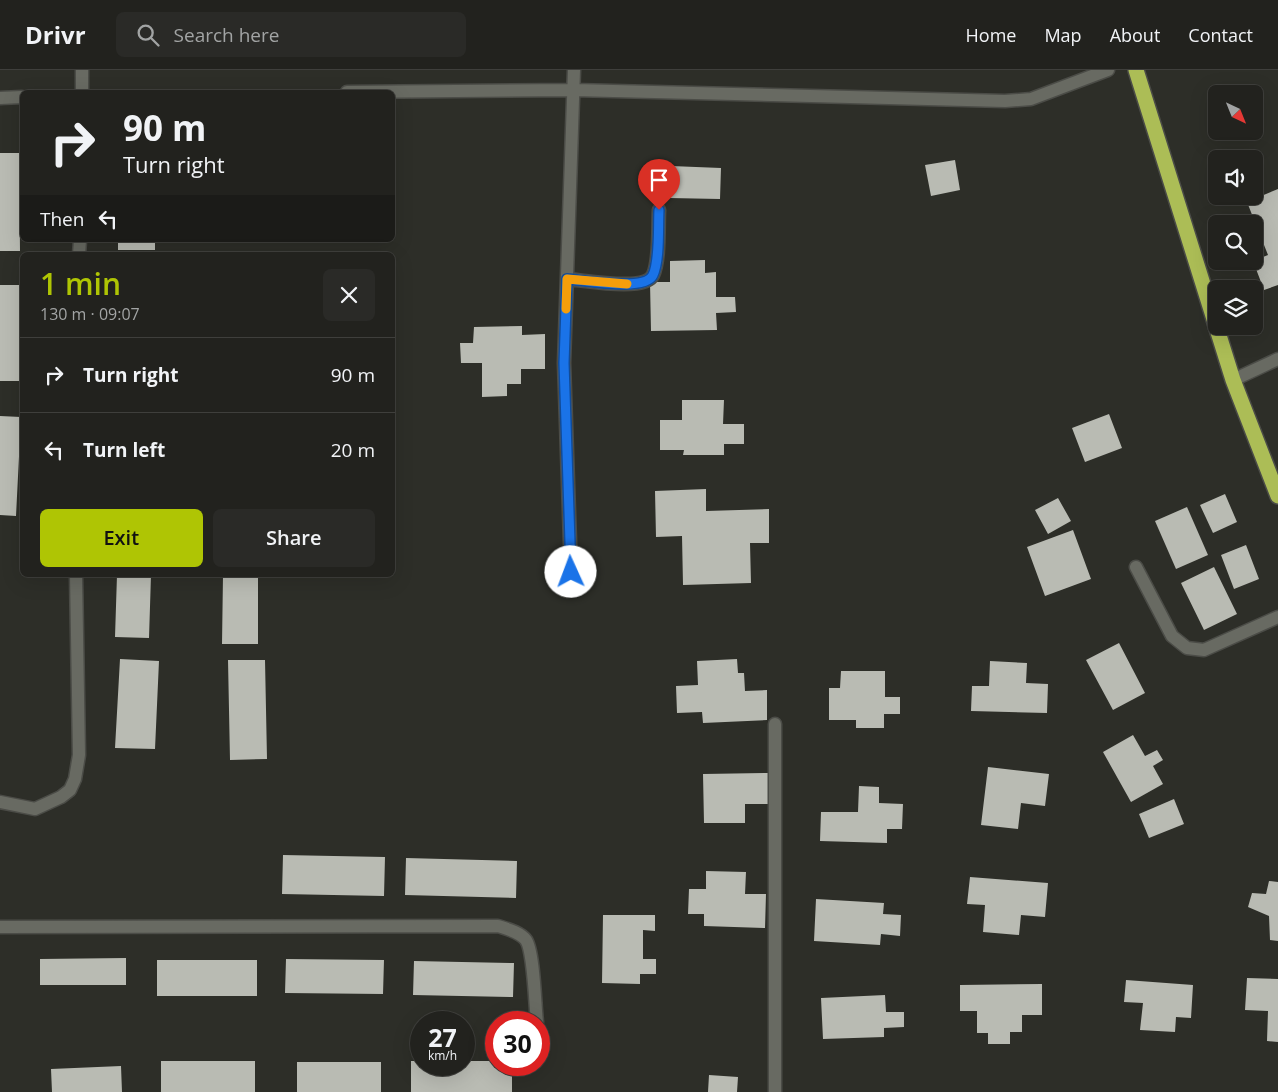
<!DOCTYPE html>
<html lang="en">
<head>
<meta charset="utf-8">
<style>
	:root { --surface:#22221e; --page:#2a2a27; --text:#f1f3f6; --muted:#a2a4a4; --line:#3f3f3c; --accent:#afc504 }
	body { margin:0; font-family:"Open Sans",sans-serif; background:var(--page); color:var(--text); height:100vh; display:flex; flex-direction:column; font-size:19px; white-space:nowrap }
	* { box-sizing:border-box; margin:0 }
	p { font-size:16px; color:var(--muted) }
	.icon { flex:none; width:28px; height:28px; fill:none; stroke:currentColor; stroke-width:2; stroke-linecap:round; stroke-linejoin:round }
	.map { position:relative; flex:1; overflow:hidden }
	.sheet { position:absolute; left:20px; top:182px; width:375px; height:325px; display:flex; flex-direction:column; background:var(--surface); border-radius:8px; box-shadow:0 5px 20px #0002,0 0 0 1px var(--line) }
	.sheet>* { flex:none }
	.hud { position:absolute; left:20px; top:20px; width:375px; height:152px; border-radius:8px; box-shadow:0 5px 20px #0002,0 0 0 1px var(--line); background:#22221e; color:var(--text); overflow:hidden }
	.needle { width:32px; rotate:137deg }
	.fabs { position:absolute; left:1208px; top:15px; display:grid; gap:10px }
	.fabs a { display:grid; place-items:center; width:55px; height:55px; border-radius:8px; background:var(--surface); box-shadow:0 5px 20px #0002,0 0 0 1px var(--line); font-size:25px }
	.speed { position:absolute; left:410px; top:941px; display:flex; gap:10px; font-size:25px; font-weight:700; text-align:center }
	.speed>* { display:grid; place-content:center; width:65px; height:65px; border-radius:50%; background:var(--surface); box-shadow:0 5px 20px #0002,0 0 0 1px var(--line); line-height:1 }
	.speed small { font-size:12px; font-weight:400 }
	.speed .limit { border:8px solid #d22; background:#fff; color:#111 }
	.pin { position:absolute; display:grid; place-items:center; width:42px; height:42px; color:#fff; margin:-51px -21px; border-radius:50% 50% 50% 0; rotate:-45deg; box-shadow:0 0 5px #0007 }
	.pin .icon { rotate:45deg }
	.me { position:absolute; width:55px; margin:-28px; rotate:358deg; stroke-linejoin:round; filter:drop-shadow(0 0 4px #0008) }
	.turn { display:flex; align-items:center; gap:18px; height:105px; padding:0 20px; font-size:22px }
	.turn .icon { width:65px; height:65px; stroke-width:2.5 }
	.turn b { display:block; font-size:35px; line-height:42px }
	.then { display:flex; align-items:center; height:48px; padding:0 20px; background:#0003; gap:10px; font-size:19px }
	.round { display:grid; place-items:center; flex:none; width:52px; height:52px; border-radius:8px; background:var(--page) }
	.overview { display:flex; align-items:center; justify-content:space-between; height:85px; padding:0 20px }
	h1 { font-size:30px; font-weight:600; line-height:38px; color:var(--accent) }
	.primary-button { display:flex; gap:10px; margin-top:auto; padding:10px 20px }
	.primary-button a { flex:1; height:58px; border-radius:8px; background:var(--accent); color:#111; font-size:20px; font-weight:600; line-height:58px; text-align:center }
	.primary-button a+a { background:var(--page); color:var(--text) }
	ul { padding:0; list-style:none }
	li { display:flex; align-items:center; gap:15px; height:75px; padding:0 20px; border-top:1px solid var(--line) }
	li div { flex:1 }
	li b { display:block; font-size:19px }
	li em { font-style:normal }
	header { display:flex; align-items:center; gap:30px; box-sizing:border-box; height:70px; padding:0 25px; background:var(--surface); border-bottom:1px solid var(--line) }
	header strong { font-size:24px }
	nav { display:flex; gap:28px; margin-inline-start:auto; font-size:18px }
	.search { width:350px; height:45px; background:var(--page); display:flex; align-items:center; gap:12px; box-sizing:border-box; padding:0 18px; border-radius:8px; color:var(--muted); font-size:19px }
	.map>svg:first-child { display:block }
</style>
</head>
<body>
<header>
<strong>Drivr</strong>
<div class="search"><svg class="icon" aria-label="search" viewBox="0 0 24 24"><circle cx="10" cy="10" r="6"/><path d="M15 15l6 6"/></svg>Search here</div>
<nav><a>Home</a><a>Map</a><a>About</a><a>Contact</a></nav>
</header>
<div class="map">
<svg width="1278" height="1022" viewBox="0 0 1278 1022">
	<rect width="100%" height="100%" fill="#2d2e28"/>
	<!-- building -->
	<path fill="#b9bbb3" d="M 0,83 L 19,83 L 20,181 L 0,181 Z
		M 955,90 L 960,120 L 931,126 L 925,95 Z
		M 671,96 L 721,98 L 720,129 L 669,128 Z
		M 1278,119 L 1278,215 L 1264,220 L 1253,191 L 1268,185 L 1247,132 Z
		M 118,170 L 155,170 L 155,180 L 118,180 Z
		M 705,190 L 705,203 L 716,202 L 716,227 L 735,227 L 736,242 L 716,243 L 717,260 L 651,261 L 650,212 L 670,212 L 670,191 Z
		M 0,215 L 21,215 L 21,311 L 0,311 Z
		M 522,256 L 522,265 L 545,264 L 545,299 L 521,299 L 521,314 L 507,314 L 507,326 L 482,327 L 482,293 L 461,293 L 460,273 L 473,273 L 474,257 Z
		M 682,330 L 724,330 L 723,354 L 744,354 L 744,374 L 724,374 L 724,385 L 683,385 L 684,380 L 660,380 L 660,350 L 682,350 Z
		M 1109,344 L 1122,378 L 1085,392 L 1072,358 Z
		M 0,346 L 21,347 L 16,446 L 0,445 Z
		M 706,419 L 706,441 L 769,439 L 769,473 L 750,473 L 751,513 L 683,515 L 682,466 L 656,467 L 655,421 Z
		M 1225,424 L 1237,452 L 1213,463 L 1200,435 Z
		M 1058,428 L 1071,451 L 1048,464 L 1035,440 Z
		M 1187,437 L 1208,485 L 1176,499 L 1155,451 Z
		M 1073,460 L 1091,509 L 1045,526 L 1027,477 Z
		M 1246,475 L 1259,509 L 1234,519 L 1221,485 Z
		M 1214,497 L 1237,544 L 1204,560 L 1181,513 Z
		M 117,505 L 151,505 L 149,568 L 115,567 Z
		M 223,505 L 258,505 L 258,574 L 222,574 Z
		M 1119,573 L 1145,623 L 1113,640 L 1086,590 Z
		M 120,589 L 159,591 L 155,679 L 115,678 Z
		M 737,589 L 738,603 L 744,603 L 745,621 L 767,620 L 767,650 L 703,653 L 702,642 L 677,643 L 676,616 L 698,615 L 697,591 Z
		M 228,590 L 265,590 L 267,689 L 230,690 Z
		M 990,591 L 1027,593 L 1026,613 L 1048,614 L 1047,643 L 971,641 L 972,616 L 989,616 Z
		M 841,601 L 885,601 L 885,627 L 900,627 L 900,644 L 884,644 L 884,658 L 856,658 L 856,650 L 829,650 L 829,618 L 840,618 Z
		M 1133,665 L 1145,686 L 1157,680 L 1163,690 L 1153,696 L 1163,714 L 1131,732 L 1103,682 Z
		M 988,697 L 1049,704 L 1045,736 L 1021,733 L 1018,759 L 981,755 Z
		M 769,703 L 769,734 L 745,734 L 745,753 L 704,753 L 703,704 Z
		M 859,716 L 879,717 L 879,733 L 903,734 L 902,759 L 887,759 L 887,773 L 820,771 L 821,742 L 858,742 Z
		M 1174,729 L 1184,754 L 1149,768 L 1139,744 Z
		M 283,785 L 385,787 L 384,826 L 282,824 Z
		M 406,788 L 517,791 L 516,828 L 405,825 Z
		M 706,801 L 746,802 L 745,824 L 766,824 L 765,858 L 704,856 L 704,844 L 688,844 L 689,819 L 706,819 Z
		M 970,807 L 1048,813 L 1045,847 L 1021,845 L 1019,865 L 983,862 L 985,835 L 967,834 Z
		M 1269,811 L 1278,812 L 1278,871 L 1270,870 L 1269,846 L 1248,837 L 1252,823 L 1266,824 Z
		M 816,829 L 884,833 L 883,844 L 901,845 L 900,866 L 881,864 L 880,875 L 814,871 Z
		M 603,845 L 655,845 L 655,861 L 643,860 L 643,889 L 656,889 L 656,904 L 640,904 L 640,914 L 602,913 Z
		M 126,888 L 126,915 L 40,915 L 40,889 Z
		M 286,889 L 384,890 L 383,924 L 285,923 Z
		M 157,890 L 257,890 L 257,926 L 157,926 Z
		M 414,891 L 514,893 L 513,927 L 413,925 Z
		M 1247,908 L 1278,909 L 1278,972 L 1267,971 L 1268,941 L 1245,940 Z
		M 1126,910 L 1193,915 L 1191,948 L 1176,947 L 1175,962 L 1140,960 L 1143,933 L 1124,932 Z
		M 1042,914 L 1042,945 L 1022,945 L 1022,962 L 1010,962 L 1010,974 L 988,974 L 988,963 L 977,963 L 977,941 L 960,941 L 960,915 Z
		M 885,925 L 886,942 L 904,942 L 904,957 L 884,958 L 884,967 L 823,969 L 821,928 Z
		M 161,991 L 255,991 L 255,1022 L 161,1022 Z
		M 411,991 L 421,991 L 421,995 L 464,995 L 464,991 L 496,991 L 496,995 L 512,995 L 512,1022 L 411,1022 Z
		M 297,992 L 381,992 L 381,1022 L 297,1022 Z
		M 121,996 L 122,1022 L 52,1022 L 51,999 Z
		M 709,1005 L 738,1007 L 737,1022 L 708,1022 Z"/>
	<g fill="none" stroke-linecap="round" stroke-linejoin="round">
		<!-- minor casing -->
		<g stroke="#4b4c47" stroke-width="15">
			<path id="minor" d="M 82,0 L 82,22
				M 347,22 L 574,20 L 1005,31 L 1031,29 L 1108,0
				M 0,28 L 22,27
				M 79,185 L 80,170
				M 567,209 C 584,210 645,222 653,205 C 660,190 658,157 659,140
				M 1233,310 L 1278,289
				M 1136,497 L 1172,566 L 1187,578 L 1204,580 L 1278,547
				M 571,503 L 564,293 L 574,0
				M 775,654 L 775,1022
				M 0,732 L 35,739 L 61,727 L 70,720 L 75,709 L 79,685 L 76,505
				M 0,857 L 498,856 C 507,859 520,862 526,870 C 534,882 535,936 537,952
				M 539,970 L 540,982"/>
		</g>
		<!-- highway casing -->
		<g stroke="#4b4c47" stroke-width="18">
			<path id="highway" d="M 1136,0 L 1233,310 L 1278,426"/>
		</g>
		<!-- minor -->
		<use href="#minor" stroke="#686a62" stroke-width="12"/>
		<!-- highway -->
		<use href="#highway" stroke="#acbd56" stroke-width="15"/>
	</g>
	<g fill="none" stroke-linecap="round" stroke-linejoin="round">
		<!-- route casing -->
		<g stroke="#114b97" stroke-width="12">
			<path id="route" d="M 571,502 L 564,293 L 567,209 C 584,210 645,222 653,205 C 660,190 658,157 659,140"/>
		</g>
		<!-- route -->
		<use href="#route" stroke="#1a73e8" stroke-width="9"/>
		<!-- slow -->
		<path stroke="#f59e0b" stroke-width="9" d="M 566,239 L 567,209 L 627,214"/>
	</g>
</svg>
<div class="fabs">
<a><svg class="needle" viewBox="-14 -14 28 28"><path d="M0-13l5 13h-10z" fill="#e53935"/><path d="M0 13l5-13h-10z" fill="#a2a4a4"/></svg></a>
<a><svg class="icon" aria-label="sound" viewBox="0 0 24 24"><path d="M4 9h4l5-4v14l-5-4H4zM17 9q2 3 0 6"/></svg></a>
<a><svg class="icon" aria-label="search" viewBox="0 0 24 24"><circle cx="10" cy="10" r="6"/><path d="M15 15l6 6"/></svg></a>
<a><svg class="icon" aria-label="layers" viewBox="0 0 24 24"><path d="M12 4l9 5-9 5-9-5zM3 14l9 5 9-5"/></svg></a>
</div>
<div class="speed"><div>27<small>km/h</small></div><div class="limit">30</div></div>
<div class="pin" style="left:659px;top:140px;background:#d93025"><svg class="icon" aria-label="arrive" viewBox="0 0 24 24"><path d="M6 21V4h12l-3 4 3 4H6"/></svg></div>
<svg class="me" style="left:571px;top:502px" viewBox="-20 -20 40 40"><circle r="19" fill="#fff"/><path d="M0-13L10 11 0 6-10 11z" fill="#1a73e8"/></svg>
<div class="hud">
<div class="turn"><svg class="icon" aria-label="right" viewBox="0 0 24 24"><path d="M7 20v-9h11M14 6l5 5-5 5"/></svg><div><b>90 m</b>Turn right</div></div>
<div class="then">Then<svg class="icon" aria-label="left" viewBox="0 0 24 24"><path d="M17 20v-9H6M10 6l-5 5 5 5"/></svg></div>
</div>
<section class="sheet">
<div class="overview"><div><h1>1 min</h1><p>130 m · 09:07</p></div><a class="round"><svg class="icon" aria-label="close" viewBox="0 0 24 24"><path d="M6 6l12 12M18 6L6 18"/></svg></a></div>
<ul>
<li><svg class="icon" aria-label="right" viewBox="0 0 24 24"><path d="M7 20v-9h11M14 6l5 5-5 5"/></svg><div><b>Turn right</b></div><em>90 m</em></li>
<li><svg class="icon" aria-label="left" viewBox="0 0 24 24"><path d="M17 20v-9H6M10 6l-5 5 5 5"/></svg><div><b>Turn left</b></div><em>20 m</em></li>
</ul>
<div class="primary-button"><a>Exit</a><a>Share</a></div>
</section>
</div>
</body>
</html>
